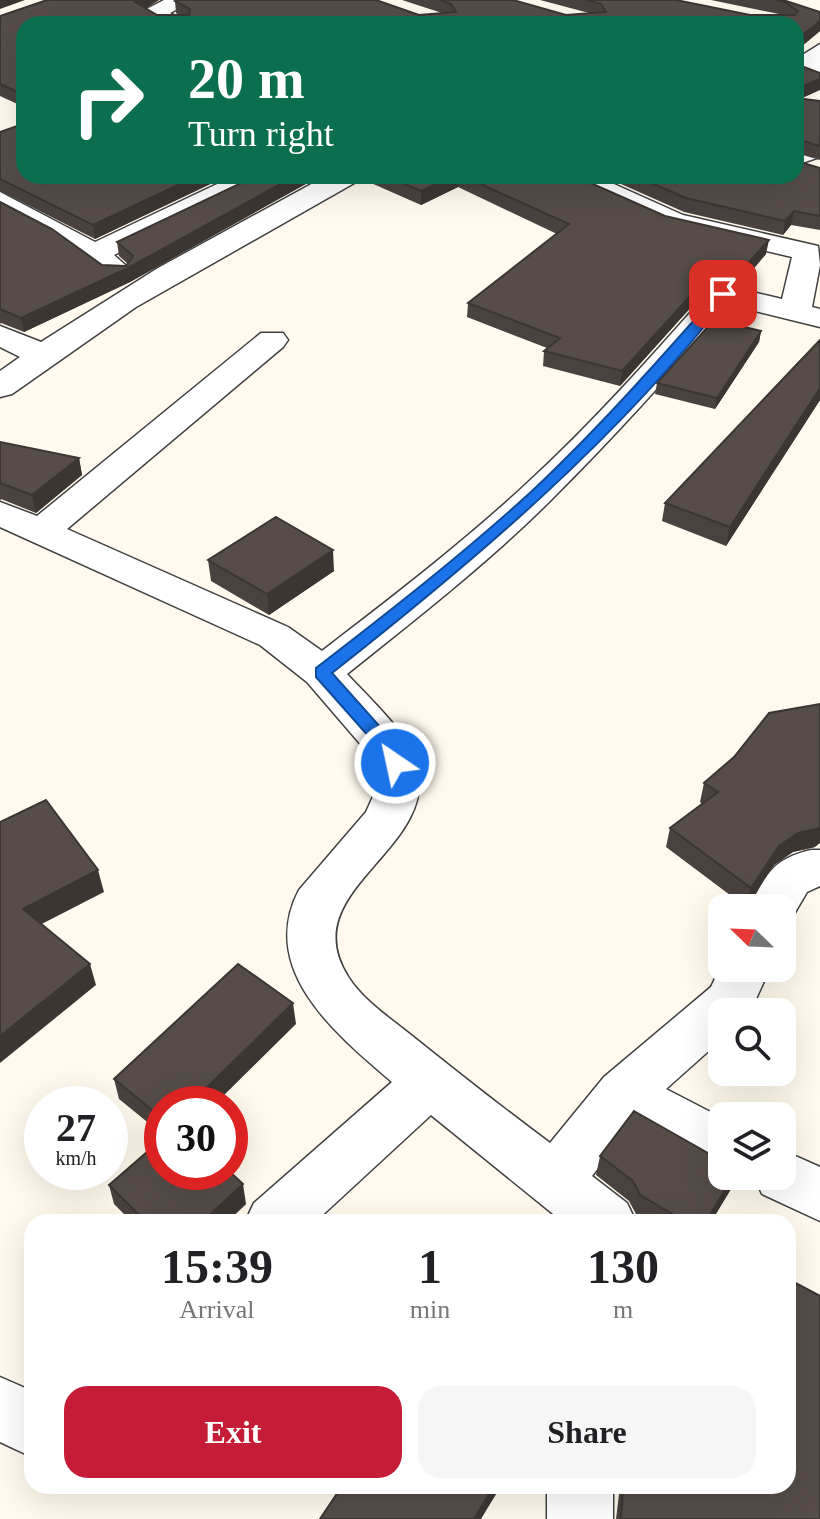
<!DOCTYPE html>
<html lang="en">
<head>
<meta charset="utf-8">
<style>
	:root { --surface:#fff; --page:#f6f6f6; --text:#202124; --muted:#757577; --accent:#c51d37 }
	body { margin:0; font-family:"Times New Roman",serif; background:var(--page); color:var(--text); height:100vh; display:flex; flex-direction:column; font-size:30px; white-space:nowrap }
	* { box-sizing:border-box; margin:0 }
	p { font-size:26px; color:var(--muted) }
	.icon { flex:none; width:44px; height:44px; fill:none; stroke:currentColor; stroke-width:2; stroke-linecap:round; stroke-linejoin:round }
	.map { position:relative; flex:1; overflow:hidden }
	.panel { position:absolute; left:24px; top:1214px; width:772px; height:280px; display:flex; flex-direction:column; background:var(--surface); border-radius:24px; box-shadow:0 8px 32px #0002 }
	.panel>* { flex:none }
	.banner { position:absolute; left:16px; top:16px; width:788px; height:168px; border-radius:24px; box-shadow:0 8px 32px #0002; background:#0b6e4f; color:#fff; overflow:hidden }
	.needle { width:52px; rotate:293deg }
	.fabs { position:absolute; left:708px; top:894px; display:grid; gap:16px }
	.fabs a { display:grid; place-items:center; width:88px; height:88px; border-radius:16px; background:var(--surface); box-shadow:0 8px 32px #0002; font-size:40px }
	.speed { position:absolute; left:24px; top:1086px; display:flex; gap:16px; font-size:40px; font-weight:700; text-align:center }
	.speed>* { display:grid; place-content:center; width:104px; height:104px; border-radius:50%; background:var(--surface); box-shadow:0 8px 32px #0002; line-height:1 }
	.speed small { font-size:20px; font-weight:400 }
	.speed .limit { border:12px solid #d22; background:#fff; color:#111 }
	.pin { position:absolute; display:grid; place-items:center; width:68px; height:68px; color:#fff; margin:-34px; border-radius:16px; box-shadow:0 4px 12px #0006 }
	.me { position:absolute; width:88px; margin:-44px; rotate:326deg; stroke-linejoin:round; filter:drop-shadow(0 0 6px #0008) }
	.turn { display:flex; align-items:center; gap:28px; height:168px; padding:0 40px; font-size:36px }
	.turn .icon { width:104px; height:104px; stroke-width:2.5 }
	.turn b { display:block; font-size:56px; line-height:68px }
	.eta { display:flex; justify-content:space-evenly; align-items:center; height:136px; text-align:center }
	.eta b { font-size:48px; font-weight:600; line-height:56px }
	.action { display:flex; gap:16px; margin-top:auto; padding:16px 40px }
	.action a { flex:1; height:92px; border-radius:24px; background:var(--accent); color:#fff; font-size:32px; font-weight:600; line-height:92px; text-align:center }
	.action a+a { background:var(--page); color:var(--text) }
	.map>svg:first-child { display:block }
</style>
</head>
<body>
<div class="map">
<svg width="820" height="1519" viewBox="0 0 820 1519">
	<rect width="100%" height="100%" fill="#fffaed"/>
	<g fill="none" stroke-linecap="round" stroke-linejoin="round">
		<!-- minor casing -->
		<g stroke="#404040" stroke-width="3">
			<path id="minor" d="M 164,0 L 195,0 L 170,13 L 190,24 L 158,24 L 139,13 Z
				M 820,44 L 820,82 L 811,80 L 800,67 L 804,54 Z
				M 820,140 L 820,157 L 796,165 L 796,148 Z
				M 234,176 L 270,176 L 266,182 L 114,255 L 132,271 L 128,277 L 106,277 L 56,241 L 0,211 L 0,192 L 95,242 Z
				M 326,176 L 360,176 L 356,182 L 136,307 L 12,394 L 0,397 L 0,371 L 20,357 L 0,347 L 0,326 L 41,342 L 158,268 Z
				M 560,176 L 596,176 L 683,215 L 818,246 L 820,265 L 812,307 L 820,309 L 820,327 L 730,305 C 673,372 614,437 552,499 C 489,562 417,618 347,674 C 368,697 409,734 417,764 C 440,851 291,890 349,978 C 363,1000 391,1019 411,1035 C 457,1072 503,1108 550,1143 L 604,1077 L 711,987 L 722,964 L 722,968 L 770,968 L 750,1012 L 722,1012 L 722,1039 L 666,1089 L 722,1118 L 722,1170 L 631,1125 L 592,1176 L 627,1203 L 636,1222 L 563,1222 L 431,1115 L 315,1222 L 245,1222 L 254,1203 L 392,1082 C 337,1035 257,970 299,890 L 366,812 L 375,792 L 373,764 L 362,746 L 307,682 L 260,645 L 0,527 L 0,502 L 37,516 L 261,333 L 283,333 L 288,340 L 283,347 L 67,529 L 288,627 L 322,651 C 391,598 460,545 524,486 C 591,425 652,356 712,288 L 723,285 L 782,299 L 792,257 L 664,227 L 564,182 Z
				M 811,850 L 820,850 L 820,886 L 807,892 L 790,921 L 782,924 L 782,908 L 749,908 C 766,875 772,859 811,850 Z
				M 782,1150 L 820,1167 L 820,1221 L 762,1194 L 754,1176 L 782,1176 Z
				M 0,1377 L 32,1391 L 32,1457 L 0,1442 Z
				M 547,1486 L 613,1486 L 613,1519 L 547,1519 Z"/>
		</g>
		<!-- minor -->
		<use href="#minor" fill="#fff" fill-rule="evenodd"/>
	</g>
	<!-- wall -->
	<path fill="#4a423f" d="M 159,0 L 146,8 L 157,15 L 179,15 L 176,13 L 175,1 L 419,15 L 442,13 L 402,0 L 513,0 L 566,15 L 589,13 L 540,0 L 676,0 L 750,15 L 784,15 L 711,0 L 783,0 L 820,12 L 820,31 L 796,51 L 796,24 L 24,24 L 24,107 L 0,96 L 0,16 Z
		M 796,64 L 801,98 L 820,101 L 820,160 L 796,153 L 796,161 L 820,168 L 820,230 L 791,225 L 783,235 L 684,212 L 603,176 L 796,176 Z
		M 23,124 L 24,176 L 227,176 L 95,239 L 0,191 L 0,132 Z
		M 256,176 L 320,176 L 130,282 L 24,332 L 1,323 L 0,324 L 0,202 L 102,265 L 126,266 L 128,264 L 119,256 L 117,242 Z
		M 361,176 L 575,176 L 665,216 L 766,254 L 739,286 L 724,282 L 710,286 L 620,386 L 543,366 L 544,351 L 547,348 L 467,317 L 468,303 L 557,234 L 458,187 L 421,205 L 362,179 Z
		M 761,331 L 759,342 L 715,409 L 655,394 L 657,383 Z
		M 820,340 L 820,400 L 726,546 L 662,521 L 665,503 Z
		M 0,442 L 79,458 L 82,475 L 36,513 L 1,499 L 0,501 Z
		M 208,560 L 334,571 L 269,615 L 211,581 Z
		M 704,783 L 815,847 L 793,852 L 774,865 L 746,907 L 666,847 L 670,828 L 702,804 L 700,802 Z
		M 296,1024 L 162,1104 L 162,1134 L 119,1099 L 114,1079 Z
		M 600,1156 L 731,1189 L 711,1222 L 648,1222 L 636,1214 L 629,1201 L 596,1175 Z
		M 109,1185 L 246,1204 L 227,1222 L 132,1222 L 114,1204 Z
		M 620,1486 L 788,1486 L 820,1519 L 616,1519 Z"/>
	<!-- shaded-wall -->
	<path fill="#3c3633" d="M 0,0 L 25,0 L 0,9 Z
		M 138,0 L 159,0 L 136,14 L 135,2 Z
		M 820,21 L 820,31 L 796,51 L 796,40 Z
		M 820,79 L 820,90 L 796,101 L 796,89 Z
		M 197,176 L 227,176 L 95,239 L 93,225 Z
		M 295,176 L 320,176 L 130,282 L 24,332 L 21,318 L 128,268 Z
		M 453,176 L 458,176 L 458,187 L 421,205 L 421,191 Z
		M 794,211 L 791,225 L 783,235 L 785,221 Z
		M 769,240 L 766,254 L 739,286 L 741,271 Z
		M 726,268 L 724,282 L 710,286 L 620,386 L 622,371 L 712,272 Z
		M 761,331 L 759,342 L 715,409 L 717,398 Z
		M 820,388 L 820,400 L 726,546 L 730,527 Z
		M 79,458 L 82,475 L 36,513 L 32,495 Z
		M 333,550 L 334,571 L 269,615 L 267,594 Z
		M 820,828 L 820,843 L 815,847 L 793,852 L 774,865 L 746,907 L 751,888 L 779,846 L 798,833 Z
		M 98,870 L 104,892 L 30,930 L 23,909 Z
		M 90,964 L 96,985 L 0,1063 L 0,1036 Z
		M 293,1003 L 296,1024 L 215,1104 L 190,1104 Z
		M 733,1176 L 735,1176 L 731,1189 L 711,1222 L 706,1222 Z
		M 243,1184 L 246,1204 L 227,1222 L 202,1222 Z
		M 494,1486 L 501,1486 L 481,1519 L 474,1519 Z"/>
	<!-- building -->
	<path fill="#564d49" stroke="#3c3633" stroke-width="2" d="M 47,0 L 138,0 L 135,2 L 157,15 L 189,15 L 190,9 L 175,1 L 177,0 L 376,0 L 419,15 L 456,12 L 451,4 L 439,0 L 513,0 L 566,15 L 606,12 L 601,4 L 586,0 L 676,0 L 750,15 L 795,15 L 798,11 L 785,2 L 775,0 L 783,0 L 820,12 L 820,21 L 796,40 L 796,24 L 24,24 L 24,95 L 0,84 L 0,16 Z
		M 796,64 L 820,73 L 820,79 L 796,89 Z
		M 796,98 L 820,101 L 820,146 L 797,139 L 796,161 L 820,168 L 820,216 L 794,211 L 785,221 L 686,198 L 635,176 L 796,176 Z
		M 24,118 L 24,176 L 197,176 L 93,225 L 0,179 L 0,132 L 23,124 Z
		M 256,176 L 295,176 L 128,268 L 21,318 L 0,309 L 0,202 L 52,229 L 102,265 L 126,266 L 133,256 L 117,242 Z
		M 386,176 L 453,176 L 421,191 Z
		M 463,176 L 575,176 L 665,216 L 769,240 L 741,271 L 726,268 L 712,272 L 622,371 L 544,351 L 560,338 L 468,303 L 569,224 Z
		M 714,320 L 761,331 L 717,398 L 657,383 Z
		M 820,340 L 820,388 L 730,527 L 665,503 Z
		M 0,442 L 79,458 L 32,495 L 0,483 Z
		M 276,517 L 333,550 L 267,594 L 208,560 Z
		M 820,704 L 820,828 L 798,833 L 779,846 L 751,888 L 670,828 L 718,792 L 704,783 L 734,757 L 769,713 Z
		M 46,800 L 98,870 L 23,909 L 90,964 L 0,1036 L 0,822 Z
		M 238,964 L 293,1003 L 190,1104 L 162,1104 L 162,1118 L 114,1079 Z
		M 634,1111 L 722,1161 L 722,1176 L 733,1176 L 706,1222 L 686,1222 L 640,1195 L 633,1181 L 600,1156 Z
		M 162,1139 L 162,1172 L 230,1172 L 243,1184 L 202,1222 L 146,1222 L 109,1185 Z
		M 788,1279 L 820,1296 L 820,1519 L 621,1519 L 623,1486 L 788,1486 Z
		M 342,1486 L 494,1486 L 474,1519 L 320,1519 Z"/>
	<!-- route -->
	<path fill="#1a73e8" stroke="#114b97" stroke-width="2" d="M 719,292 L 730,294 C 619,439 474,561 332,673 L 383,730 L 404,763 L 395,769 L 388,767 L 371,739 L 316,677 L 316,668 C 390,611 463,554 532,491 C 598,429 659,360 719,292 Z"/>
</svg>
<div class="fabs">
<a><svg class="needle" viewBox="-14 -14 28 28"><path d="M0-13l5 13h-10z" fill="#e53935"/><path d="M0 13l5-13h-10z" fill="#757577"/></svg></a>
<a><svg class="icon" aria-label="search" viewBox="0 0 24 24"><circle cx="10" cy="10" r="6"/><path d="M15 15l6 6"/></svg></a>
<a><svg class="icon" aria-label="layers" viewBox="0 0 24 24"><path d="M12 4l9 5-9 5-9-5zM3 14l9 5 9-5"/></svg></a>
</div>
<div class="speed"><div>27<small>km/h</small></div><div class="limit">30</div></div>
<div class="pin" style="left:723px;top:294px;background:#d93025"><svg class="icon" aria-label="arrive" viewBox="0 0 24 24"><path d="M6 21V4h12l-3 4 3 4H6"/></svg></div>
<svg class="me" style="left:395px;top:763px" viewBox="-20 -20 40 40"><circle r="17" fill="#1a73e8" stroke="#fff" stroke-width="3"/><path d="M0-11L8 9 0 5-8 9z" fill="#fff"/></svg>
<div class="banner">
<div class="turn"><svg class="icon" aria-label="right" viewBox="0 0 24 24"><path d="M7 20v-9h11M14 6l5 5-5 5"/></svg><div><b>20 m</b>Turn right</div></div>
</div>
<section class="panel">
<div class="eta">
<div><b>15:39</b><p>Arrival</p></div>
<div><b>1</b><p>min</p></div>
<div><b>130</b><p>m</p></div>
</div>
<div class="action"><a>Exit</a><a>Share</a></div>
</section>
</div>
</body>
</html>
